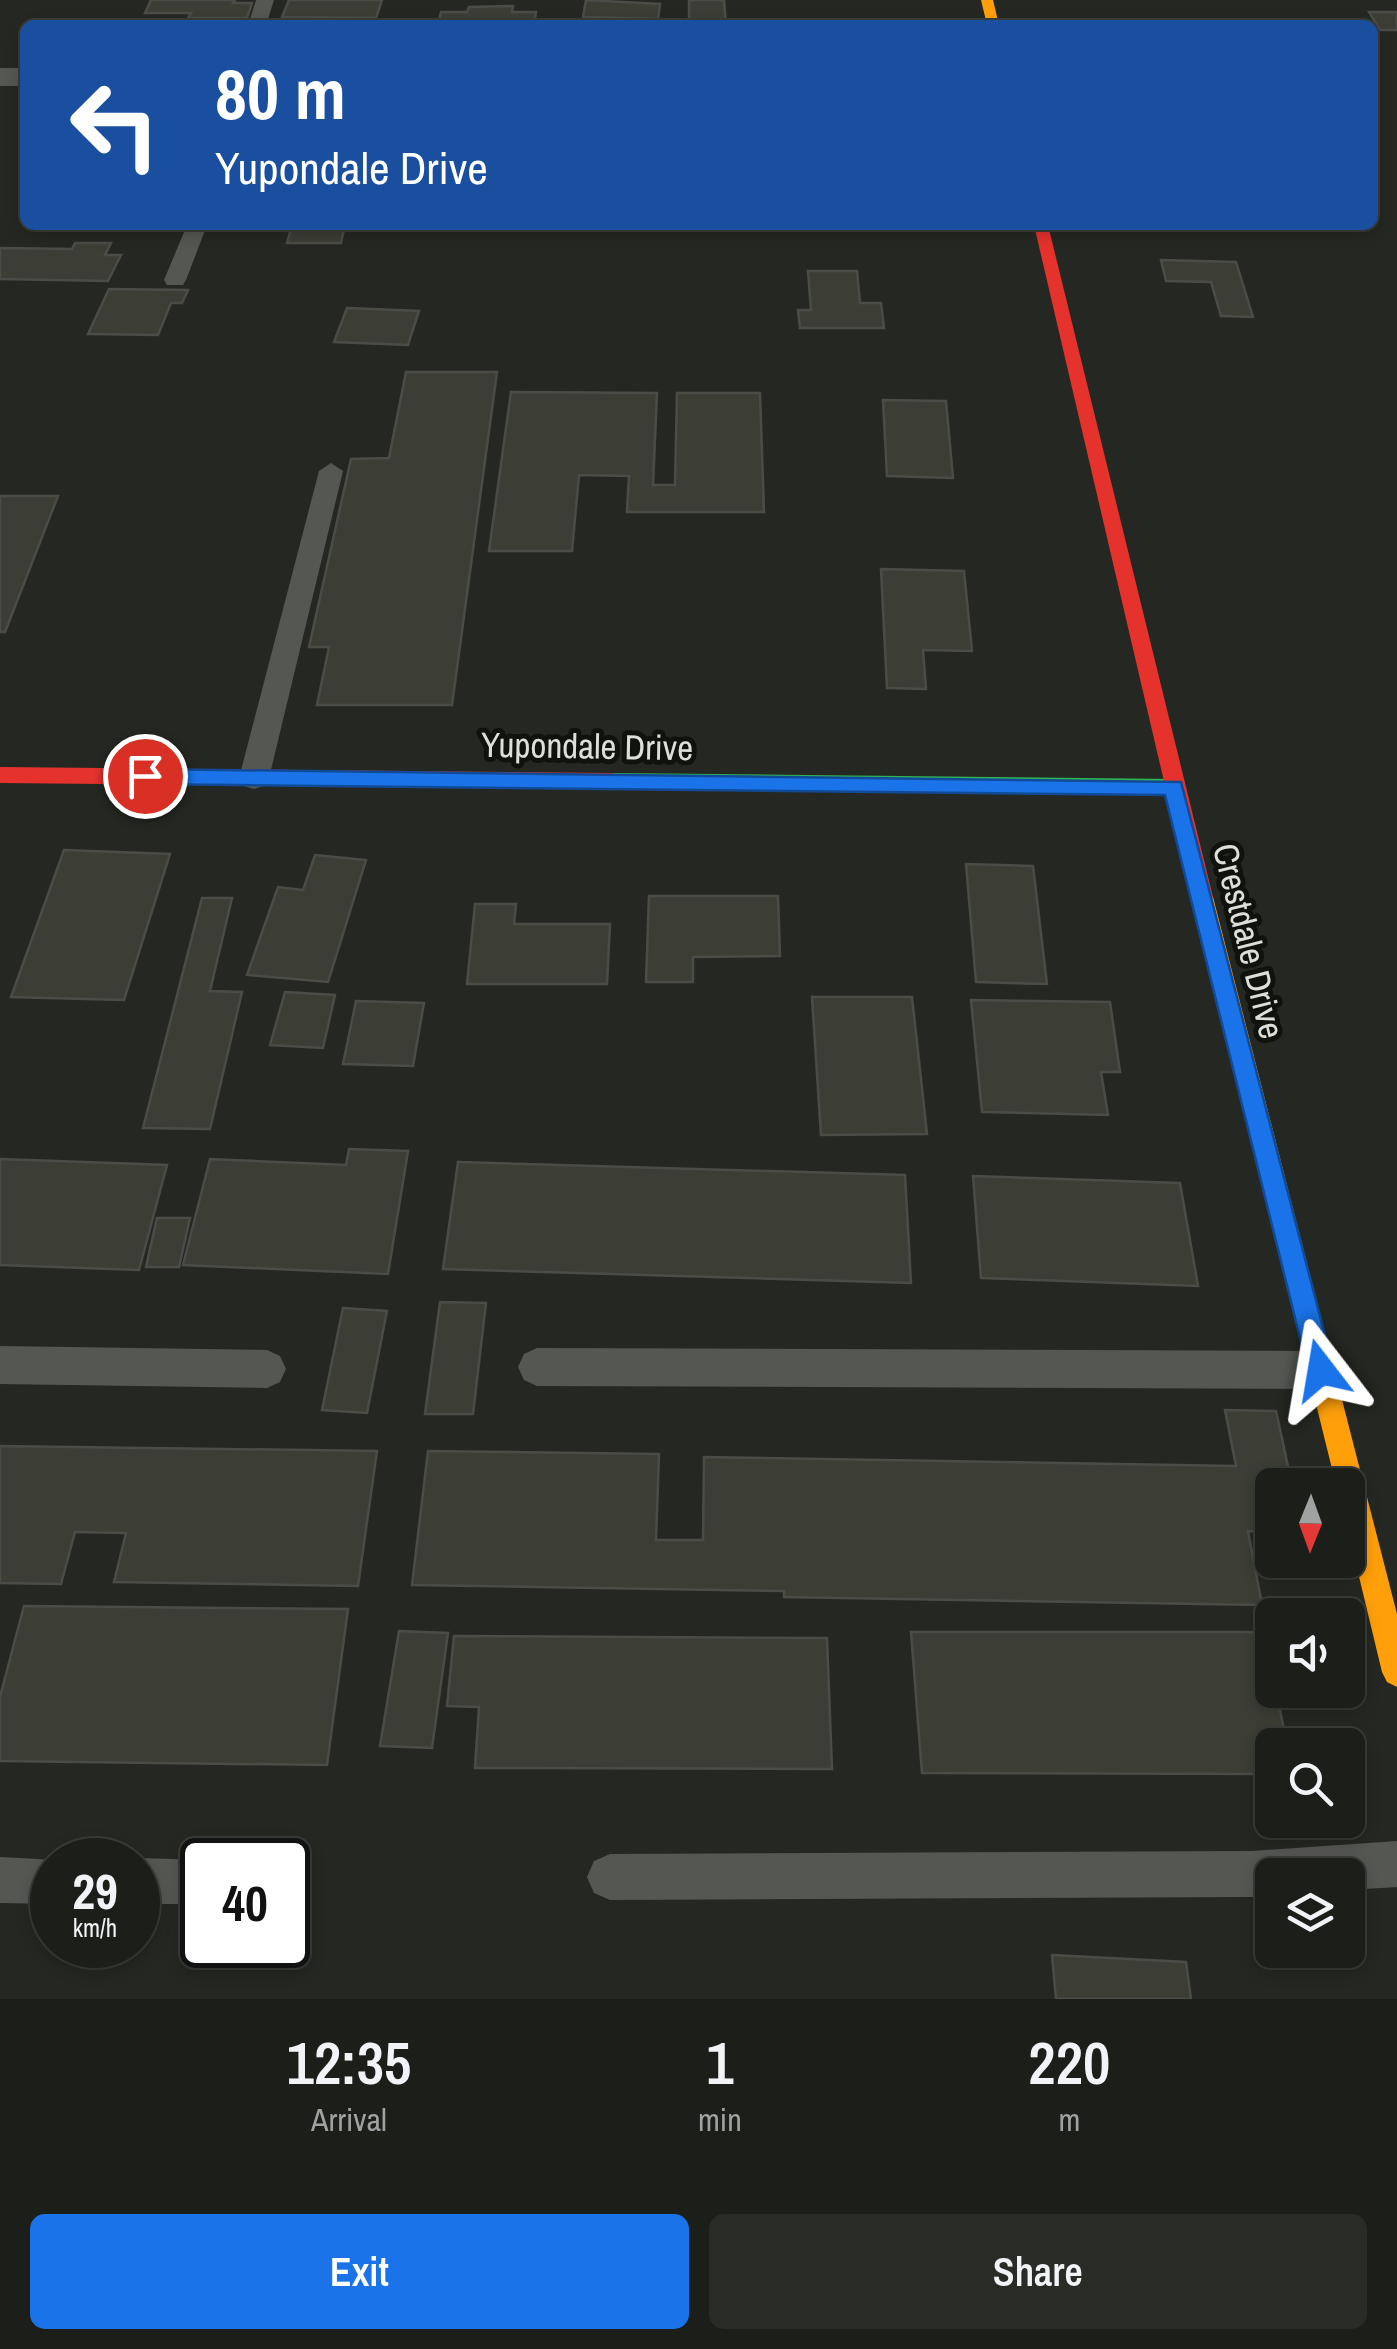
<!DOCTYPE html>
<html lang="en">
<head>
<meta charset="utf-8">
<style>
	:root { --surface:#1c1e1a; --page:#292b27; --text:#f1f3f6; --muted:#a0a2a2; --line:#3a3c39; --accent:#1a73e8 }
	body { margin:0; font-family:"Archivo Narrow",sans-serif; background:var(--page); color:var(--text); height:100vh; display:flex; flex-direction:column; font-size:38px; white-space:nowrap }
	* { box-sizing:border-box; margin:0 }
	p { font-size:32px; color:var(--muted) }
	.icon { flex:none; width:55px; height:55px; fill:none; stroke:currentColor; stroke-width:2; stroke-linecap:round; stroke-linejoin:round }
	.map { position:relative; height:1999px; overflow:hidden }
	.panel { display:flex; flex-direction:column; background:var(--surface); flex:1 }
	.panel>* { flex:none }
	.top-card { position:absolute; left:20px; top:20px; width:1358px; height:210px; border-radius:15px; box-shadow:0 5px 15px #0003,0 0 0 2px var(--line); background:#1a4fa0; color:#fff; overflow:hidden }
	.needle { width:65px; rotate:181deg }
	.tools { position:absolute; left:1255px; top:1468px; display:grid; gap:20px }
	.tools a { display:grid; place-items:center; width:110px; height:110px; border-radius:15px; background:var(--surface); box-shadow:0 5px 15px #0003,0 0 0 2px var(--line); font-size:50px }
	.speed { position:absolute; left:30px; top:1838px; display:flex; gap:20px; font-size:50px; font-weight:700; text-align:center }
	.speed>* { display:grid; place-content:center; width:130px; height:130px; border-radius:50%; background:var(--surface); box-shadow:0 5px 15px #0003,0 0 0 2px var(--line); line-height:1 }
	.speed small { font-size:25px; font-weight:400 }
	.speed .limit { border:5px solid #111; border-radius:15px; background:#fff; color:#111 }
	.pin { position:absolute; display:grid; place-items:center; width:85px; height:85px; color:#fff; margin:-42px; border:5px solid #fff; border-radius:50%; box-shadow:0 2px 10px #0007 }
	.me { position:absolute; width:110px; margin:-55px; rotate:346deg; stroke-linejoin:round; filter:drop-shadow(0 0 8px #0008) }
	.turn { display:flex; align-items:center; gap:35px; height:210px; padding:0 30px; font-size:45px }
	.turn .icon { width:130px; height:130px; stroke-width:2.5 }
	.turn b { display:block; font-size:70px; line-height:85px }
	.eta { display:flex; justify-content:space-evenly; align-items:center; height:170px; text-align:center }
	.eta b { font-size:60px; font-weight:600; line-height:70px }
	.cta { display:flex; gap:20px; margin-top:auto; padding:20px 30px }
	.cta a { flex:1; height:115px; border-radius:15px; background:var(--accent); color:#fff; font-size:40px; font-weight:600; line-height:115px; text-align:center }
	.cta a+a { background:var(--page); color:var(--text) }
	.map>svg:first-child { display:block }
</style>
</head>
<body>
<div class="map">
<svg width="1397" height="1999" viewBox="0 0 1397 1999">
	<rect width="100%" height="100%" fill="#252822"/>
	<!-- building -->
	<path fill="#3c3e35" stroke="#4b4c47" stroke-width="2.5" d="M 151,0 L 235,0 L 233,3 L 252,3 L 247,18 L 188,18 L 191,13 L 145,13 Z
		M 289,0 L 382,0 L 376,18 L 282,17 Z
		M 586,0 L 660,4 L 658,19 L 583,17 Z
		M 689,0 L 724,0 L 726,25 L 689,25 Z
		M 513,6 L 512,12 L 536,12 L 534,25 L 438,25 L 441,12 L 467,12 L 469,7 Z
		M 1369,12 L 1397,12 L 1397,30 L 1380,30 Z
		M 292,225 L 345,225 L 341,243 L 287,243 Z
		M 75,243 L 111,243 L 105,255 L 121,255 L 108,281 L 0,279 L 0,248 L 72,249 Z
		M 1161,260 L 1236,262 L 1253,317 L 1221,316 L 1211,282 L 1166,281 Z
		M 808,271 L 857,271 L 860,303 L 881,303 L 884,328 L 800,328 L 798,310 L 811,310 Z
		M 109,289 L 188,290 L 182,303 L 171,303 L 158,335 L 88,334 Z
		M 347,308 L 419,311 L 408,345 L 334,342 Z
		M 406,372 L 497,372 L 452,705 L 317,705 L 329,647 L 309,647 L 351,459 L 389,458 Z
		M 511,392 L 657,393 L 653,485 L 675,485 L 677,393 L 760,393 L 764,512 L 627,512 L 629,476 L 579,475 L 572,551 L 489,551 Z
		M 883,400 L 946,401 L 953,478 L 887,476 Z
		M 0,496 L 58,496 L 5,632 L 0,632 Z
		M 881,569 L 964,571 L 972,651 L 923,650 L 926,689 L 887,688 Z
		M 64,850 L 170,854 L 124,1000 L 11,997 Z
		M 315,855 L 366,860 L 328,982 L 247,975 L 278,887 L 303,890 Z
		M 966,864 L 1033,866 L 1047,984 L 976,982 Z
		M 649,896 L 778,896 L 780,956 L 693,957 L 693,982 L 646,982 Z
		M 202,898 L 232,898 L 210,991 L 242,992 L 210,1129 L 143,1128 Z
		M 475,904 L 516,904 L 514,924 L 610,924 L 607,984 L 467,984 Z
		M 285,992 L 335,995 L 323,1048 L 270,1045 Z
		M 812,997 L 912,997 L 927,1134 L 821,1135 Z
		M 971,1000 L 1110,1002 L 1120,1072 L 1101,1072 L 1108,1115 L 982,1112 Z
		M 356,1001 L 424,1003 L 413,1066 L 343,1064 Z
		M 349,1149 L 408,1151 L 388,1274 L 183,1265 L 210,1159 L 346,1165 Z
		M 0,1159 L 167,1165 L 139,1270 L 0,1265 Z
		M 458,1162 L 905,1175 L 911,1283 L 443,1269 Z
		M 973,1176 L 1180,1183 L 1198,1286 L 981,1278 Z
		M 157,1218 L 190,1218 L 179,1267 L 146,1267 Z
		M 440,1302 L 486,1303 L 473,1414 L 425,1414 Z
		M 343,1308 L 387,1311 L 367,1413 L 322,1410 Z
		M 1225,1410 L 1276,1411 L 1292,1485 L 1272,1485 L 1272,1532 L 1248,1531 L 1262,1605 L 784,1597 L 784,1591 L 412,1585 L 428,1451 L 659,1454 L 656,1540 L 703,1540 L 704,1457 L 1236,1466 Z
		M 0,1446 L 377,1451 L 358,1586 L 114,1582 L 126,1533 L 75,1532 L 61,1584 L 0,1583 Z
		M 24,1606 L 348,1609 L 327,1765 L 0,1761 L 0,1697 Z
		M 399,1631 L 448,1633 L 432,1748 L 380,1746 Z
		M 911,1632 L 1264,1632 L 1272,1690 L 1276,1690 L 1287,1745 L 1272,1745 L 1272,1774 L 922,1773 Z
		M 454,1636 L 827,1638 L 832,1769 L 475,1768 L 479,1707 L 447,1706 Z
		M 1052,1955 L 1186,1962 L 1191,1999 L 1056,1999 Z"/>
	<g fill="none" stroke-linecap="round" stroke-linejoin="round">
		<!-- lane -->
		<path fill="#555753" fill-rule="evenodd" d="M 256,0 L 274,0 L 266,25 L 248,25 Z
			M 187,225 L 207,225 L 186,280 L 183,285 L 167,285 L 164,280 Z
			M 331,463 L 343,471 L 269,778 L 264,786 L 254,789 L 244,786 L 239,778 L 319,471 Z
			M 0,1346 L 267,1350 L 280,1356 L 286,1369 L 280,1382 L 267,1388 L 0,1384 Z
			M 537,1348 L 1321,1351 L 1334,1357 L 1340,1370 L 1334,1383 L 1321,1389 L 537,1386 L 524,1380 L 518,1367 L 524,1354 Z
			M 1397,1841 L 1397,1887 L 1348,1890 L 1348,1875 L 1272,1875 L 1272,1896 L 1252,1897 L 610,1900 L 594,1893 L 587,1877 L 594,1861 L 610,1854 L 1252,1851 Z
			M 0,1857 L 57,1860 L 52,1860 L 52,1904 L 0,1903 Z
			M 138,1858 L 207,1860 L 202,1860 L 202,1904 L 138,1904 L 138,1860 L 133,1860 Z"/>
		<!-- street -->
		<path fill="#555753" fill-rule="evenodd" d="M 0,68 L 25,68 L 25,86 L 0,86 Z"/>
		<!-- fast -->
		<path fill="#30b455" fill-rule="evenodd" d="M 613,773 L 1174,779 L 1184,787 L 1174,795 L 613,789 L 603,781 Z"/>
		<!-- slow -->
		<path fill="#ff9f0a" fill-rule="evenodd" d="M 981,0 L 993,0 L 999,25 L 987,25 Z
			M 1202,888 L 1213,897 L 1397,1614 L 1397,1687 L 1387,1682 L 1382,1672 L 1348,1531 L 1348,1485 L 1336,1485 L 1191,897 Z"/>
		<!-- jam -->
		<path fill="#e5322d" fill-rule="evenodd" d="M 1034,225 L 1048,225 L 1213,897 L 1202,906 L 1191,897 Z
			M 0,767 L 613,773 L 623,781 L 613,789 L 0,783 Z"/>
	</g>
	<!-- route -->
	<path fill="#1a73e8" stroke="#114b97" stroke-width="2.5" d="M 145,769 L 1181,782 L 1334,1370 L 1330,1380 L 1321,1384 L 1312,1380 L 1308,1370 L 1165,795 L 145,784 L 135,776 Z"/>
	<g text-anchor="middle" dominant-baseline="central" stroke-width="10" stroke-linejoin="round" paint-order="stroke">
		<!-- street labels -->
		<g font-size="35" fill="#dce0da" stroke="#0f120d">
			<text transform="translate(587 746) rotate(1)">Yupondale Drive</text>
			<text transform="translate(1249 941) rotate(76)">Crestdale Drive</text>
		</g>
	</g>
</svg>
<div class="tools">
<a><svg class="needle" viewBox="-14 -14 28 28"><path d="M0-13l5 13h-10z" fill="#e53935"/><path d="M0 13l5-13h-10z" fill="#a0a2a2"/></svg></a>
<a><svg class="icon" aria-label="sound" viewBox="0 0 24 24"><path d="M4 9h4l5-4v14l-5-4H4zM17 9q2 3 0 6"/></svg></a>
<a><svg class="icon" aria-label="search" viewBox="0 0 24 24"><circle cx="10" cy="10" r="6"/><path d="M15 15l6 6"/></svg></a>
<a><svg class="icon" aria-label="layers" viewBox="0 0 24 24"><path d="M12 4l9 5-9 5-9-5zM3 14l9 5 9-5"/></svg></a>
</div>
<div class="speed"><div>29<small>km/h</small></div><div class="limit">40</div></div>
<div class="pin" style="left:145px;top:776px;background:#d93025"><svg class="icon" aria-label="arrive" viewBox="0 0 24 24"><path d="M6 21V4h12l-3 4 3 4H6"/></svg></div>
<svg class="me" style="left:1321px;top:1370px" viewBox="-20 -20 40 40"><path d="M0-17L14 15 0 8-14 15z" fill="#1a73e8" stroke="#fff" stroke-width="4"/></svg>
<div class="top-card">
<div class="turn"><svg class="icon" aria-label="left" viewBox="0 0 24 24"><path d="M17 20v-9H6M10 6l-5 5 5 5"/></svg><div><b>80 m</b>Yupondale Drive</div></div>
</div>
</div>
<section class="panel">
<div class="eta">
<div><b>12:35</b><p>Arrival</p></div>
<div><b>1</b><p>min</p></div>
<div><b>220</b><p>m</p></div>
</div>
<div class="cta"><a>Exit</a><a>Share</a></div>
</section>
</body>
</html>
